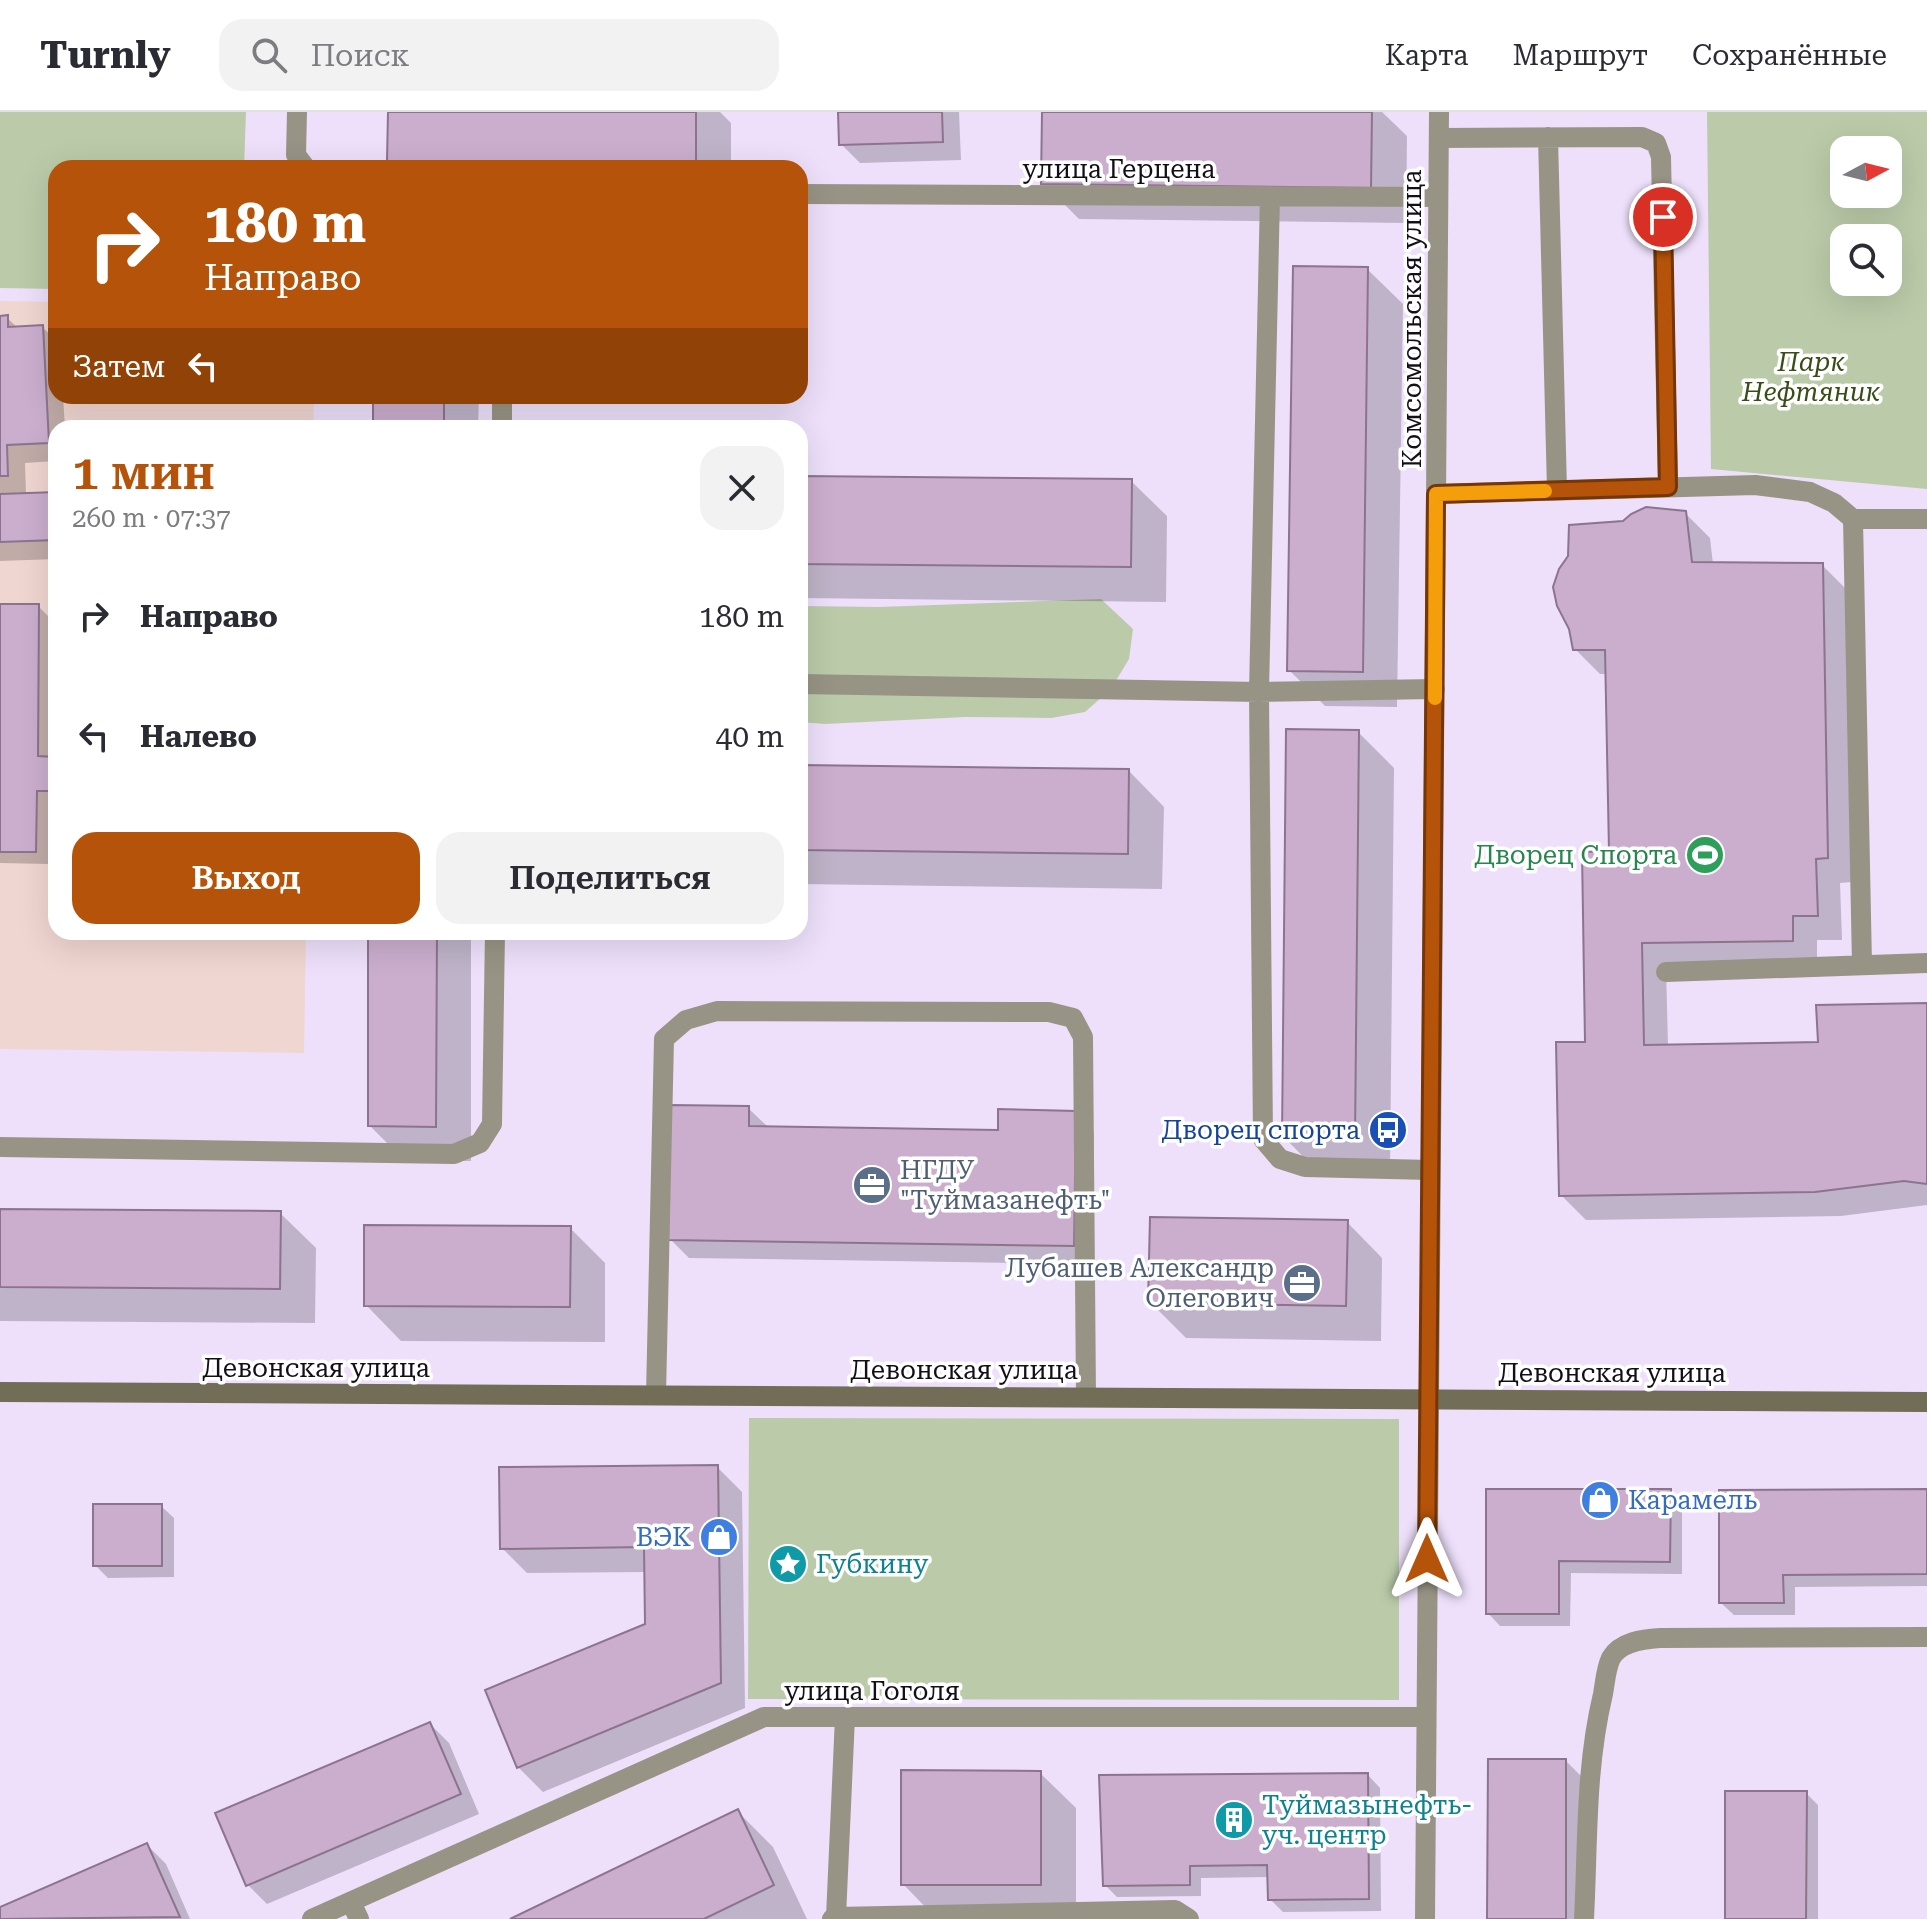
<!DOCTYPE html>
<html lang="ru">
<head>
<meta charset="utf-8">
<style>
	:root { --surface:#fff; --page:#f2f2f3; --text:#2b2b33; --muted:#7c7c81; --line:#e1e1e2; --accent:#b45309 }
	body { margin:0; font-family:"Roboto Serif",serif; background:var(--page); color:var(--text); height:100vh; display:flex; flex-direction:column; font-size:30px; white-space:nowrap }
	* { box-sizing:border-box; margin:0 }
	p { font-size:26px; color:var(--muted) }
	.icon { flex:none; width:44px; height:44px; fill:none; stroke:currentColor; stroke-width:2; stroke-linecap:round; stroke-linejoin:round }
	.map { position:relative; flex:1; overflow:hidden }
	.details { position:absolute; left:48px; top:308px; width:760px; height:520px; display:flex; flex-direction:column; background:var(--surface); border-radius:24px; box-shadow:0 8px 32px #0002 }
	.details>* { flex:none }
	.hud { position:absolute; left:48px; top:48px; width:760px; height:244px; border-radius:24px; box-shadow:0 8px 32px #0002; background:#b45309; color:#fff; overflow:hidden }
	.needle { width:52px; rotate:83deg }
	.buttons { position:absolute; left:1830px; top:24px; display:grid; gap:16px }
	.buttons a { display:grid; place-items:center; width:72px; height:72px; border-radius:16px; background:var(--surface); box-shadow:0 8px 32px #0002; font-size:40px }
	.pin { position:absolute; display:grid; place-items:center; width:68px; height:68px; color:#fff; margin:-34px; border:4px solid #fff; border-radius:50%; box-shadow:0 2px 8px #0007 }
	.me { position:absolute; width:88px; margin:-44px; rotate:0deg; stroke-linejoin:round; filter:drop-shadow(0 0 6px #0008) }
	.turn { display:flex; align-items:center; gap:28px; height:168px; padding:0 24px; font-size:36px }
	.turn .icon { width:104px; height:104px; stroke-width:2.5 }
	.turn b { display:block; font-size:56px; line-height:68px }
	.then { display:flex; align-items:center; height:76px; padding:0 24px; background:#0003; gap:16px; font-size:30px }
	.round { display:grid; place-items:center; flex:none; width:84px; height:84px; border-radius:24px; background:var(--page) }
	.head { display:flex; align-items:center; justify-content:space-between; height:136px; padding:0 24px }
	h1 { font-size:48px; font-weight:600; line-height:60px; color:var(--accent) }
	.action { display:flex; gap:16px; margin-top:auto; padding:16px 24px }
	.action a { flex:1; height:92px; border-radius:24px; background:var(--accent); color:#fff; font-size:32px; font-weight:600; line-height:92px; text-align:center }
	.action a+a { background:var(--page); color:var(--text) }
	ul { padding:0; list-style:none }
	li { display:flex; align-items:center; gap:24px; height:120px; padding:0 24px }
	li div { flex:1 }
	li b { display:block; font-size:30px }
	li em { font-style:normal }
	header { display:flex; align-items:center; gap:48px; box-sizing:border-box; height:112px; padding:0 40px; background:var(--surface); border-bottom:2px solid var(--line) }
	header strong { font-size:38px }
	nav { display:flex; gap:44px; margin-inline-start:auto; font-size:28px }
	.search { width:560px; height:72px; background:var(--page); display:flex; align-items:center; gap:20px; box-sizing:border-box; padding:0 28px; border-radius:24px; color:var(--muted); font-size:30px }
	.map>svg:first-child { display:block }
</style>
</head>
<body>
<header>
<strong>Turnly</strong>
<div class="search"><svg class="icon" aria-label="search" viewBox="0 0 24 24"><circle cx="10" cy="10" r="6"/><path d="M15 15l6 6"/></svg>Поиск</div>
<nav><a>Карта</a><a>Маршрут</a><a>Сохранённые</a></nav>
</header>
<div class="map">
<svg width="1927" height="1807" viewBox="0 0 1927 1807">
	<rect width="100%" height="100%" fill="#eee0fb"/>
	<!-- education -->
	<path fill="#f0d6d1" d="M 0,189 L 56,190 L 56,284 L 314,284 L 313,316 L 56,316 L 56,820 L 306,820 L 304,941 L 0,937 Z"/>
	<!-- green -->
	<path fill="#bbcba9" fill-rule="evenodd" d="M 0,0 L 246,0 L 244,56 L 56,56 L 56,177 L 0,176 Z
		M 1707,0 L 1927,0 L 1927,377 L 1711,357 ZM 1888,38 L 1888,82 L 1844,82 L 1844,38 ZM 1888,126 L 1888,170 L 1844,170 L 1844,126 Z
		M 1101,487 L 1133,517 L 1129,547 L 1111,577 L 1085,600 L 1051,606 L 965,605 L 825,612 L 800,610 L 800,494 L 879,495 Z
		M 749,1306 L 1399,1307 L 1399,1588 L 748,1587 Z"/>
	<!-- shadow -->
	<path fill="#0003" d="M 390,0 L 720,0 L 731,11 L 731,56 L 397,56 L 389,48 Z
		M 840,0 L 959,0 L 961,48 L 860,51 L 841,32 Z
		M 1044,0 L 1382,0 L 1407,24 L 1406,111 L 1079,107 L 1043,71 Z
		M 1367,157 L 1403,192 L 1397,595 L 1325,594 L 1289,558 Z
		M 0,206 L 7,206 L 18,216 L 42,215 L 56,228 L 56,284 L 63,284 L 65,316 L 56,316 L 56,349 L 25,351 L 26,383 L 56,382 L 56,447 L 0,449 Z
		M 375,284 L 479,284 L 478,316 L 375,316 Z
		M 800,366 L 1131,369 L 1167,404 L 1166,490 L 800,486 Z
		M 1685,401 L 1710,426 L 1713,452 L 1822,453 L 1847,478 L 1852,770 L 1840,771 L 1842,828 L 1817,828 L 1817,853 L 1666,856 L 1668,934 L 1820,932 L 1927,893 L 1927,1093 L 1841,1104 L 1586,1108 L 1561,1083 L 1587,932 L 1611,741 L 1607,562 L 1600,562 L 1575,537 L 1624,411 Z
		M 0,494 L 38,494 L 51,507 L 50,647 L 56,647 L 56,691 L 49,691 L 48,752 L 0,751 Z
		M 1358,620 L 1394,656 L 1390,1061 L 1319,1061 L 1284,1025 Z
		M 800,655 L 1129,659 L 1164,695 L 1162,777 L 800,772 Z
		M 370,820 L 471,820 L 471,1049 L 405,1049 L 370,1014 Z
		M 748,996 L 767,1014 L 1000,1020 L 1075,1001 L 1094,1020 L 1092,1152 L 689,1146 L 670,1127 Z
		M 0,1099 L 280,1101 L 316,1136 L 315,1211 L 0,1209 Z
		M 1347,1110 L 1382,1146 L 1381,1229 L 1186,1226 L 1150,1190 Z
		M 570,1116 L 605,1151 L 605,1230 L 401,1229 L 366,1193 Z
		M 717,1355 L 742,1380 L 745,1596 L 543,1680 L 518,1655 L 647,1513 L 646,1460 L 527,1461 L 502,1436 Z
		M 1488,1379 L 1670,1379 L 1682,1392 L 1682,1462 L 1571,1461 L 1570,1514 L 1500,1514 L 1488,1501 Z
		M 1927,1379 L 1927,1474 L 1795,1475 L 1795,1503 L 1734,1503 L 1721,1491 Z
		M 161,1394 L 174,1406 L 174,1465 L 108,1466 L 95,1453 Z
		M 430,1612 L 449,1631 L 479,1702 L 267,1792 L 248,1773 Z
		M 1566,1649 L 1585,1668 L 1584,1807 L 1489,1807 Z
		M 1040,1661 L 1076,1696 L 1076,1807 L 937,1807 L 903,1772 Z
		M 1368,1663 L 1380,1676 L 1381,1799 L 1283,1800 L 1270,1787 L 1270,1765 L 1201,1766 L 1201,1784 L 1117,1785 L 1105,1773 Z
		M 1806,1681 L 1818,1693 L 1818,1807 L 1727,1807 Z
		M 737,1699 L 773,1735 L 807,1807 L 514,1807 Z
		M 147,1733 L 166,1752 L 190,1807 L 0,1807 L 0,1797 Z"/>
	<!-- building -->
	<path fill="#cbaece" stroke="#8c748f" stroke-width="2" d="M 388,0 L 696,0 L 696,53 L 387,49 Z
		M 838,0 L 942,0 L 943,30 L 839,33 Z
		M 1042,0 L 1372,0 L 1371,76 L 1041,72 Z
		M 1293,154 L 1368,155 L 1363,560 L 1287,559 Z
		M 8,203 L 8,215 L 43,213 L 49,331 L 7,333 L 8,364 L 0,364 L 0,204 Z
		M 373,284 L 444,284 L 444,316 L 373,316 Z
		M 800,364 L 1132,367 L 1131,455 L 800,452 Z
		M 56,380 L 56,428 L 0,430 L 0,382 Z
		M 1646,395 L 1686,399 L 1692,450 L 1823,451 L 1828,746 L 1816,747 L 1818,804 L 1793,804 L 1793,829 L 1642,831 L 1644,933 L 1818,930 L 1816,893 L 1927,891 L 1927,1072 L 1904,1069 L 1815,1080 L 1559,1084 L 1556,930 L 1585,930 L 1582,740 L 1609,739 L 1605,538 L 1573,538 L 1569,517 L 1557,494 L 1553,475 L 1559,457 L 1568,444 L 1569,413 L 1623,409 L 1631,402 Z
		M 0,492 L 39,492 L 38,644 L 56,645 L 56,679 L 37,679 L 36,740 L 0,740 Z
		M 1286,617 L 1359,618 L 1355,1027 L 1282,1026 Z
		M 800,653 L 1129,657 L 1128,742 L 800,738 Z
		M 368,820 L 437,820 L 436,1015 L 368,1014 Z
		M 670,993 L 749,994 L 749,1014 L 998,1018 L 998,997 L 1076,999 L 1074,1134 L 668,1128 Z
		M 0,1097 L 281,1099 L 280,1177 L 0,1175 Z
		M 1150,1105 L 1348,1108 L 1346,1194 L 1148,1191 Z
		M 364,1113 L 571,1114 L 570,1195 L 364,1194 Z
		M 718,1353 L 721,1571 L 517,1656 L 485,1578 L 645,1512 L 644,1435 L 500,1437 L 499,1355 Z
		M 1486,1377 L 1671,1377 L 1670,1450 L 1559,1449 L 1559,1502 L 1486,1502 Z
		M 1927,1377 L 1927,1462 L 1783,1463 L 1784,1491 L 1719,1491 L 1719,1378 Z
		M 93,1392 L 162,1392 L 162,1454 L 93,1454 Z
		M 430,1610 L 461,1682 L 246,1774 L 215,1701 Z
		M 1488,1647 L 1566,1647 L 1566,1807 L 1487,1807 Z
		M 901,1658 L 1041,1659 L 1041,1773 L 901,1773 Z
		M 1368,1661 L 1369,1787 L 1268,1788 L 1267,1753 L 1190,1754 L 1190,1773 L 1103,1774 L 1099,1663 Z
		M 1725,1679 L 1807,1679 L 1806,1807 L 1725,1807 Z
		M 738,1697 L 774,1773 L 704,1807 L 510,1807 Z
		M 147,1731 L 180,1805 L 0,1807 L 0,1795 Z"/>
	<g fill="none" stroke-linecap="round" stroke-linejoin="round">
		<!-- service -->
		<path stroke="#989485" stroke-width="20" d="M 297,0 L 296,43 L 306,56
			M 1548,25 L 1557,378
			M 1439,26 L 1642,25 L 1656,31 L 1661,45 L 1668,375
			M 800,82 L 1438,85
			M 1270,84 L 1259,580 L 1263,1027 L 1280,1047 L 1305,1055 L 1430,1058
			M 502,316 L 502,284
			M 1436,382 L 1755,373 L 1810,380 L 1834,391 L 1853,407 L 1862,853
			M 1853,407 L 1927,407
			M 800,572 L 1259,580 L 1435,577
			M 1666,860 L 1927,851
			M 0,1035 L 454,1042 L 480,1031 L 492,1012 L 495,820
			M 656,1283 L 664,927 L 686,908 L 717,899 L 1049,900 L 1073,906 L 1083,925 L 1086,1285
			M 351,1790 L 359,1807
			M 836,1805 L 1175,1798 L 1189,1807
			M 832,1807 L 836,1805 L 845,1605
			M 1584,1807 C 1588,1731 1585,1657 1603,1582 C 1605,1571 1606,1556 1611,1546 C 1620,1530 1643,1527 1660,1526 L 1927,1525"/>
		<!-- minor -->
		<path stroke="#989485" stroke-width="20" d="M 312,1807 L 764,1605 L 1426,1605"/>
		<!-- tertiary -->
		<path stroke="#989485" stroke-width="20" d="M 1425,1807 L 1439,0"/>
		<!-- secondary -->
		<path stroke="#726d57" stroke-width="20" d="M 0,1280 L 1927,1290"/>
	</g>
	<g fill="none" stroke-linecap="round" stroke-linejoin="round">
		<!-- route casing -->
		<g stroke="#753606" stroke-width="20">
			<path id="route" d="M 1427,1447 L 1436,382 L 1668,375 L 1663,105"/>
		</g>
		<!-- route -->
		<use href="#route" stroke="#b45309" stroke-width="14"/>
		<!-- slow -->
		<path stroke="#f59e0b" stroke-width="14" d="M 1435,586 L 1436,382 L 1545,379"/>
	</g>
	<!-- icons -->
	<defs>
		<g id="stadium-disc" transform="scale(2)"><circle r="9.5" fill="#2e9e5b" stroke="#fff"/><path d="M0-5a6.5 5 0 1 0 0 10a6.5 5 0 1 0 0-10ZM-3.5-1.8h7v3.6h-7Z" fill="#fff"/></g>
		<g id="bus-disc" transform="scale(2)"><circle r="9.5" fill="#1a4fb4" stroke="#fff"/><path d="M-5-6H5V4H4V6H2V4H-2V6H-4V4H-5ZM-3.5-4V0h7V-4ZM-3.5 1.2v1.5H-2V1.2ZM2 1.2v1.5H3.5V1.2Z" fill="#fff"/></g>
		<g id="office-disc" transform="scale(2)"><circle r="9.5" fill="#5c6f8a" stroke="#fff"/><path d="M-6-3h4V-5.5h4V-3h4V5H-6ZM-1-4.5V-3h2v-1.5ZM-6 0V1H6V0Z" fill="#fff"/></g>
		<g id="shop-disc" transform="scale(2)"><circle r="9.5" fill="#3f7fe0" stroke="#fff"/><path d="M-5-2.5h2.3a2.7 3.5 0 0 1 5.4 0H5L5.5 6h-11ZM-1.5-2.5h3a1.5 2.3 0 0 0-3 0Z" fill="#fff"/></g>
		<g id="sight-disc" transform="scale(2)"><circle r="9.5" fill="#0f9aa8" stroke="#fff"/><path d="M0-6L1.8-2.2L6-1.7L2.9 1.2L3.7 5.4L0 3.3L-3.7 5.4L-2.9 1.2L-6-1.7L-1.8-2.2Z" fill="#fff"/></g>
		<g id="building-disc" transform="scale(2)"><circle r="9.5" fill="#0f9aa8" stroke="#fff"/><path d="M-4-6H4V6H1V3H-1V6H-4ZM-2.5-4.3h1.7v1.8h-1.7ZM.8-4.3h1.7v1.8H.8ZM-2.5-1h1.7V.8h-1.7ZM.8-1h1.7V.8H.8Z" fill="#fff"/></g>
	</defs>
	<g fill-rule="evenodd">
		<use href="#stadium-disc" x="1705" y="743"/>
		<use href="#bus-disc" x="1388" y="1018"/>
		<use href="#office-disc" x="872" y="1073"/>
		<use href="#office-disc" x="1302" y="1171"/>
		<use href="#shop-disc" x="1600" y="1388"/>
		<use href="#shop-disc" x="719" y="1425"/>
		<use href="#sight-disc" x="788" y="1452"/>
		<use href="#building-disc" x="1234" y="1708"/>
	</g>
	<g text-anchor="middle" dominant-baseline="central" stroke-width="7" stroke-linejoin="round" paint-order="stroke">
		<!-- street labels -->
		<g font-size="26" fill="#140e19" stroke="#fff">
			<text x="1119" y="57">улица Герцена</text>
			<text transform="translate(1412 207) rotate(-90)">Комсомольская улица</text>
			<text x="316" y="1256">Девонская улица</text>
			<text x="964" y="1258">Девонская улица</text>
			<text x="1612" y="1261">Девонская улица</text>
			<text x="872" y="1579">улица Гоголя</text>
		</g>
		<!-- park labels -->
		<g font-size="26" font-style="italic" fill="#384e17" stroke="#fff">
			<text x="1811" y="250">Парк<tspan x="1811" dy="30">Нефтяник</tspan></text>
		</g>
		<!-- leisure labels -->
		<g font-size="26" fill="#27864d" stroke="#fff" text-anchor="end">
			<text x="1677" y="743">Дворец Спорта</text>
		</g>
		<!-- transit labels -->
		<g font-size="26" fill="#164399" stroke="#fff" text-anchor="end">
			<text x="1360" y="1018">Дворец спорта</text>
		</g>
		<!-- service labels -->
		<g font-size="26" fill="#4e5e75" stroke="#fff" text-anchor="start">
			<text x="900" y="1058">НГДУ<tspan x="900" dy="30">"Туймазанефть"</tspan></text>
			<text x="1274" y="1156" text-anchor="end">Лубашев Александр<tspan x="1274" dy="30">Олегович</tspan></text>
		</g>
		<!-- shop labels -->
		<g font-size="26" fill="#366cbe" stroke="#fff" text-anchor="start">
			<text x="1628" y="1388">Карамель</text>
			<text x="691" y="1425" text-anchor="end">ВЭК</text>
		</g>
		<!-- culture labels -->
		<g font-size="26" fill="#0d838f" stroke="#fff" text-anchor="start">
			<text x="816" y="1452">Губкину</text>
			<text x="1262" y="1693">Туймазынефть-<tspan x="1262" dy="30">уч. центр</tspan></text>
		</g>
	</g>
</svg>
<div class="buttons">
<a><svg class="needle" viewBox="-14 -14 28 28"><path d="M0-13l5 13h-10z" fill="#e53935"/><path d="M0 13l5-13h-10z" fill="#7c7c81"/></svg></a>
<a><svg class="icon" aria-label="search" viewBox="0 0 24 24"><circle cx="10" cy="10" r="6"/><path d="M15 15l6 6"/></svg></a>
</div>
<div class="pin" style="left:1663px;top:105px;background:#d93025"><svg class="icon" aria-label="arrive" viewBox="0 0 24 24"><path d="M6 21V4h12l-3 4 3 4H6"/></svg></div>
<svg class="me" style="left:1427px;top:1447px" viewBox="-20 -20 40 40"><path d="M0-17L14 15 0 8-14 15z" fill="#b45309" stroke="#fff" stroke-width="4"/></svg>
<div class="hud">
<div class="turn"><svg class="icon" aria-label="right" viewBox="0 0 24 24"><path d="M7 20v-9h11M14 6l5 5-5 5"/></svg><div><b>180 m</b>Направо</div></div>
<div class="then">Затем<svg class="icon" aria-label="left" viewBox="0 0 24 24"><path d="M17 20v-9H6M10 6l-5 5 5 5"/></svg></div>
</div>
<section class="details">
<div class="head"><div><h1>1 мин</h1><p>260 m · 07:37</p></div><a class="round"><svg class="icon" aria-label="close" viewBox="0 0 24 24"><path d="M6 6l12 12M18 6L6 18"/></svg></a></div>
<ul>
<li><svg class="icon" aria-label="right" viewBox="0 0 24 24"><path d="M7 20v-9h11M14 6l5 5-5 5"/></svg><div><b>Направо</b></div><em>180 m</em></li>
<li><svg class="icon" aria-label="left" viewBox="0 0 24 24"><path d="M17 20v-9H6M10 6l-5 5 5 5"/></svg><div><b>Налево</b></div><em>40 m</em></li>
</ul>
<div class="action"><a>Выход</a><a>Поделиться</a></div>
</section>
</div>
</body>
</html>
